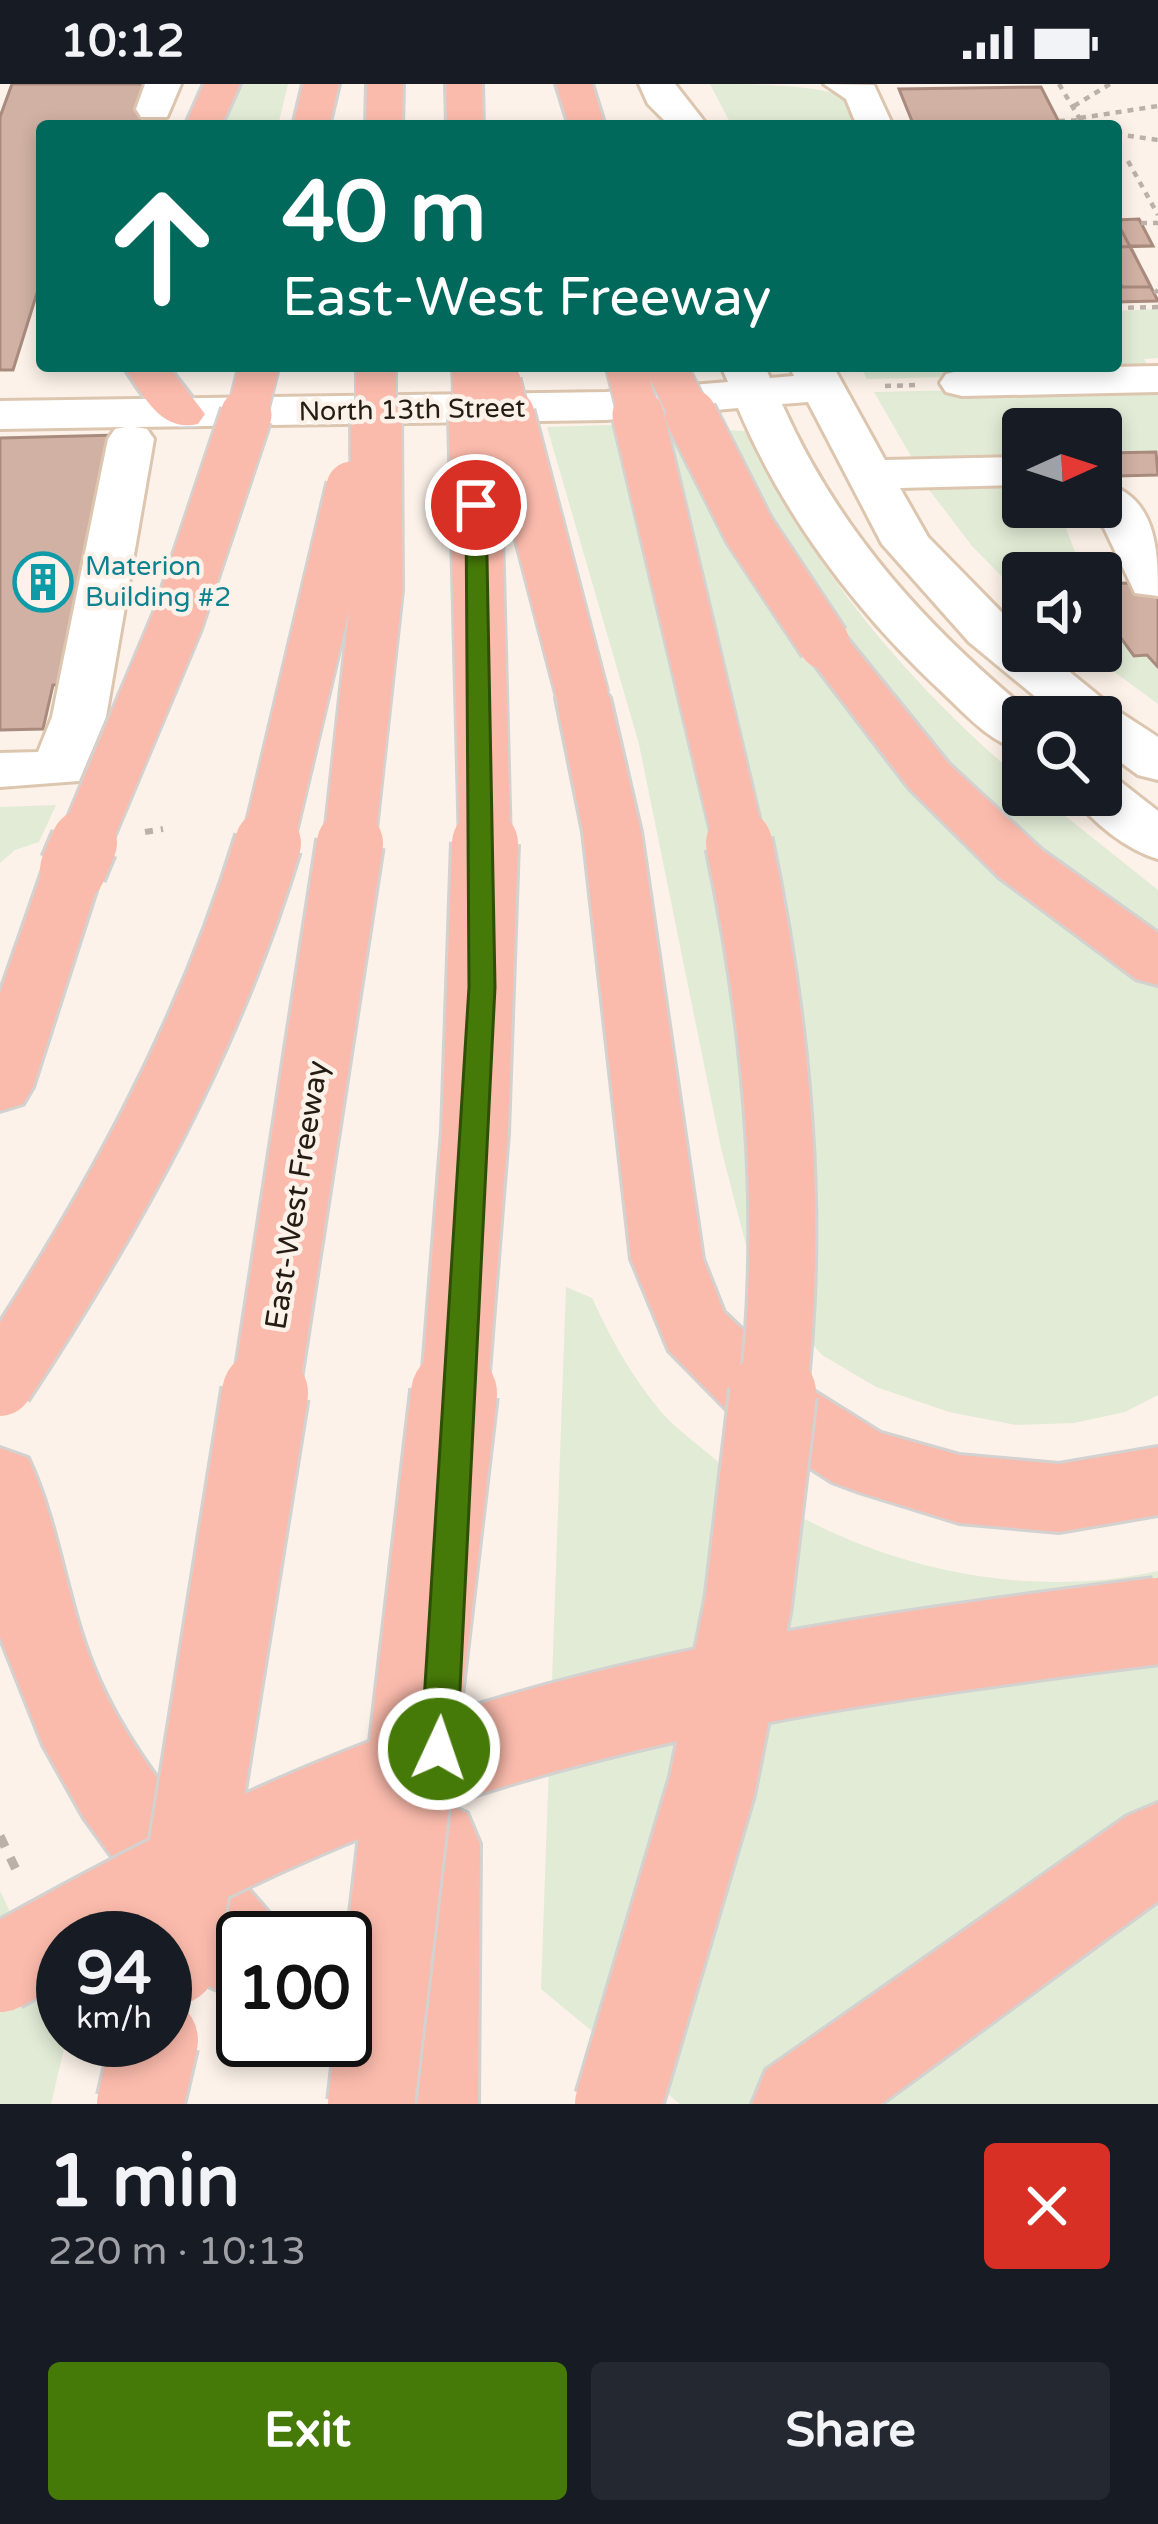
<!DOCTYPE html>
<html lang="en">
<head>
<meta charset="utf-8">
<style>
	:root { --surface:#171b24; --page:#242831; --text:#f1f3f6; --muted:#9ea1a6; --accent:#467a08 }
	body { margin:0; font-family:"Varela Round",sans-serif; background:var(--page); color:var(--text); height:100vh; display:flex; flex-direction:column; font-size:45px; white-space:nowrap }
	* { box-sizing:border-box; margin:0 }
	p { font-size:39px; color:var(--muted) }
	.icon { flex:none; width:66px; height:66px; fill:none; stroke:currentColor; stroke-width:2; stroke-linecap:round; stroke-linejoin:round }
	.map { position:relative; height:2020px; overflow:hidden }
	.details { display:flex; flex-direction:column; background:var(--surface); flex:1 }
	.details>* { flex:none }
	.guide { position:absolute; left:36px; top:36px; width:1086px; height:252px; border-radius:12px; box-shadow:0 6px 18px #0003; background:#00695c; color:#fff; overflow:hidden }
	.needle { width:78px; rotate:87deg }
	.fabs { position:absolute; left:1002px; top:324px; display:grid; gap:24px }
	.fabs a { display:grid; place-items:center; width:120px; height:120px; border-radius:12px; background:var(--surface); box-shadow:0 6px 18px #0003; font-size:60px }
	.speed { position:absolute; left:36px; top:1827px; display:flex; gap:24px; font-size:60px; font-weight:700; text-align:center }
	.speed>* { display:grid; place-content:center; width:156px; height:156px; border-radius:50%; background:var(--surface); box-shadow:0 6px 18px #0003; line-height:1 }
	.speed small { font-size:30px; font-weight:400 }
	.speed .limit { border:6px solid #111; border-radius:18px; background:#fff; color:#111 }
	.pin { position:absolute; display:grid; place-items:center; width:102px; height:102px; color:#fff; margin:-51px; border:6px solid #fff; border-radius:50%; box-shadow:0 3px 12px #0007 }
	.me { position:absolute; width:132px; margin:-66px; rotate:3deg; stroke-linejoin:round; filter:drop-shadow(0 0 9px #0008) }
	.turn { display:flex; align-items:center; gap:42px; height:252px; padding:0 48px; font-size:54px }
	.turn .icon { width:156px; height:156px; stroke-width:2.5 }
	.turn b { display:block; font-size:84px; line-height:102px }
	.round { display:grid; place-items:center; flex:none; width:126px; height:126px; border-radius:12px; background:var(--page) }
	.head { display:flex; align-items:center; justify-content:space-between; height:204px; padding:0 48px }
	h1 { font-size:72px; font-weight:700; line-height:90px }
	.primary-button { display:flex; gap:24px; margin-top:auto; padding:24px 48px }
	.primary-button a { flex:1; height:138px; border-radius:12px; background:var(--accent); color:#fff; font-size:48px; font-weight:700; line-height:138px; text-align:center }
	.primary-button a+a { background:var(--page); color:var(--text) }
	.status { display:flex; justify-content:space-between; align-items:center; height:84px; padding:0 60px; background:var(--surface); direction:ltr }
	.status svg { height:33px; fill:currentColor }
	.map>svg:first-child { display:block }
</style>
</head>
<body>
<div class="status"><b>10:12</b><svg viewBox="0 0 49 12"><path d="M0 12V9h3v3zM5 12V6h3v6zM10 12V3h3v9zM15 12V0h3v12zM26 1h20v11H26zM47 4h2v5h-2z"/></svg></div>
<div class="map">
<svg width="1158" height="2020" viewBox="0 0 1158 2020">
	<rect width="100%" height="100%" fill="#fcf2e9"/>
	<!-- green -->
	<path fill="#e1ebd5" d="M 241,0 L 288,0 L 278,42 L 222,42 Z
		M 710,0 C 745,0 825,0 851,16 C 857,22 860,34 863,42 L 732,42 Z
		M 1158,225 L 1158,274 L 1144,275 L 1151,288 L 867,295 L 860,282 L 1116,282 L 1116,227 Z
		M 1158,302 L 1158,377 L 1153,368 L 1101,369 L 1101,345 L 1023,345 L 1023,371 L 912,374 L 874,308 Z
		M 702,338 L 722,346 L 747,347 C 812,485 907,599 1023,697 L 1023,711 L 1039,711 L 1158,806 L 1158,1311 L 1125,1328 L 1074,1339 L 1016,1341 L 949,1328 L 876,1303 L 822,1271 L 755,1196 L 721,1064 L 639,660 L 547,343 Z
		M 998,400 L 1023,405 L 1023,423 L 1059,426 L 1083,489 L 1023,489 L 1023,514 L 972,462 L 927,403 Z
		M 1101,527 L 1134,571 L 1147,571 L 1158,582 L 1158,620 L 1086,567 L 1101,567 Z
		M 56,721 L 39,758 L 15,766 L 0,779 L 0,723 Z
		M 566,1203 L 592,1214 C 610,1253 630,1290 658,1324 C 670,1340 689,1353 705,1367 C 824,1471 1002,1522 1158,1487 L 1158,2020 L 680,2020 L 541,1905 Z
		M 0,1807 L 63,1938 L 66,1956 L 51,2020 L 0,2020 Z"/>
	<!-- building -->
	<path fill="#d0b1a3" stroke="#a98b7e" stroke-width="3" d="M 12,0 L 149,0 L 139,42 L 42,42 L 42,193 L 13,286 L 0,286 L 0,33 Z
		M 1041,3 L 1061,42 L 914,42 L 899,5 Z
		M 1139,135 L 1153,162 L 1130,162 L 1158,217 L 1116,218 L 1116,136 Z
		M 1139,135 L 1153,162 L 1116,163 L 1116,136 Z
		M 1116,136 L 1147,195 L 1151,203 L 1122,203 L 1116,192 Z
		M 117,351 L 65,601 L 53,601 L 43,645 L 0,646 L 0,354 Z
		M 1106,369 L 1156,368 L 1158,391 L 1116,392 Z
		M 1158,498 L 1158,583 L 1147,571 L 1134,572 L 1101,527 L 1101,500 Z"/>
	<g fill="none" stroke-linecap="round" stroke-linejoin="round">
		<!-- minor casing -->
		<g stroke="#ddc6af" stroke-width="6">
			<path id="minor" d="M 145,0 L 181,0 L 167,33 L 141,33 L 136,25 Z
				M 639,0 L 675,0 L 708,42 L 670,42 L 648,20 Z
				M 824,0 L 874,1 L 893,42 L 857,42 L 846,15 Z
				M 721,282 L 765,282 L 770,294 L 794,292 L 789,282 L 833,282 L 885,376 L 1023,373 L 1023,401 L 900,404 L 928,453 L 1023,550 L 1023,567 L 1044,567 L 1115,625 L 1158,653 L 1158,696 L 1138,691 L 1101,664 L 1101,633 L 1060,633 L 969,558 L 882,460 L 808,318 L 782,320 C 839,448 929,546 1036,633 L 1023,633 L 1023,667 C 991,659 966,631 942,608 C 856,528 784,433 738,324 L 606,336 L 136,343 L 147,345 L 154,355 L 106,633 L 79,697 L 0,703 L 0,669 L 38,668 L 52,633 L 108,355 L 115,345 L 125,343 L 0,345 L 0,317 L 606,308 L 728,298 Z
				M 1158,282 L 1158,308 L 962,312 L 946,308 L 940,299 L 946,290 L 962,286 Z
				M 1101,398 C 1157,412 1158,465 1158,512 L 1135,509 L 1104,444 L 1085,423 L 1101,423 Z
				M 1101,693 L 1121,698 L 1158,727 L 1158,775 C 1127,766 1091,738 1073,711 L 1101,711 Z"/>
		</g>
		<!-- highway casing -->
		<g stroke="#d3d2d0" stroke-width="6">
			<path id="highway" d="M 204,0 L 240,0 L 221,42 L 185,42 Z
				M 303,0 L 339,0 L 329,42 L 293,42 Z
				M 367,0 L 403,0 L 402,42 L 366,42 Z
				M 446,0 L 482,0 L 483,42 L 447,42 Z
				M 556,0 L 592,0 L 605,42 L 569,42 Z
				M 123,282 L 168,282 L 205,330 L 198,340 C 160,349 143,310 123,282 Z
				M 824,543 L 842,548 L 949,680 L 1042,766 L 1158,849 L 1158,901 L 1136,895 L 1000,794 L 909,704 L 798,559 L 806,548 Z
				M 583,598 L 602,603 L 610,614 L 641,748 L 703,1175 L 724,1228 L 793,1294 L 881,1349 L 959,1371 L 1059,1380 L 1158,1363 L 1158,1431 L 1059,1448 L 959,1439 L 859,1408 L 832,1398 L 739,1338 L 669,1267 L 631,1175 L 583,748 L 556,614 L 564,603 Z
				M 73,766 L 94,771 L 103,785 L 33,1003 L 23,1020 L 0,1027 L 0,909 L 43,785 L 52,771 Z
				M 0,1364 L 28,1374 C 59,1440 66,1516 94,1584 C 133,1680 210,1759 276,1837 L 282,1854 L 243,1854 L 243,1916 L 210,1903 L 159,1838 L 84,1734 L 43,1661 L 0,1553 Z
				M 436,1716 L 467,1729 L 480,1760 L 478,2020 L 382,2020 L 392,1760 L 405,1729 Z
				M 1158,1719 L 1158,1817 L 881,2020 L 752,2020 L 766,1986 L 1127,1732 Z"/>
		</g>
		<!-- path-far2 -->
		<path stroke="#bbb1a8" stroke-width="4.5" stroke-dasharray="6 6" stroke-linecap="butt" d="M 1059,0 L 1084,42
			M 1074,22 L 1110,0
			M 1080,34 L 1158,22
			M 1059,37 L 1081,36
			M 1116,50 L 1158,56
			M 1116,77 L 1128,77 L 1158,131
			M 1141,139 L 1158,139
			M 1154,209 L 1158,206
			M 1116,224 L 1158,223
			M 885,302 L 919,301"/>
		<!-- path-far1 -->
		<path stroke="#bbb1a8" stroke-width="6" stroke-dasharray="8 8" stroke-linecap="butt" d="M 145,748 L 163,745"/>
		<!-- path -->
		<path stroke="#bbb1a8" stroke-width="9" stroke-dasharray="12 12" stroke-linecap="butt" d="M 0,1752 L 20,1794"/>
		<!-- minor -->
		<use href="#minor" fill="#fff" fill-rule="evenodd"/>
		<!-- highway -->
		<use href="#highway" fill="#fbbbac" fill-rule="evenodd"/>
		<!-- highway-bridge-far3 casing -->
		<g stroke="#d3d2d0" stroke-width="44" stroke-linecap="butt">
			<path id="highway-bridge-far3" d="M 376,282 L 376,334
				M 472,282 L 474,334
				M 626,282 L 639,334
				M 666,282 L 692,334
				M 501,298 L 510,334
				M 246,334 L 259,282"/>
		</g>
		<!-- highway-bridge-far2 casing -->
		<g stroke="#d3d2d0" stroke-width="56" stroke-linecap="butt">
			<path id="highway-bridge-far2" d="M 474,331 L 485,762
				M 509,331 L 583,614
				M 638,331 L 740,762
				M 691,331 L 749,446 L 824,559
				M 83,762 L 177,538 L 246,331
				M 267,762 L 352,403
				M 349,762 L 377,505 L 376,331"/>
		</g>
		<!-- highway-bridge-far1 casing -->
		<g stroke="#d3d2d0" stroke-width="72" stroke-linecap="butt">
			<path id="highway-bridge-far1" d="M 739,759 C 777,941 795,1127 773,1312
				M 73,785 L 84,759
				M 0,1299 C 112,1129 209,954 268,759
				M 265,1312 L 350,759
				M 454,1312 L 475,1048 L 485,759"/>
		</g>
		<!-- highway-bridge casing -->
		<g stroke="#d3d2d0" stroke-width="92" stroke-linecap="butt">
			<path id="highway-bridge" d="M 174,1878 L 265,1309
				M 0,1885 C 151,1800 305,1721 470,1668 C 693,1597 927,1566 1158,1537
				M 140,2020 L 155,1956
				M 371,2020 L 454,1309
				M 618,2020 L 712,1702 L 748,1520 L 773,1309"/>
		</g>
		<!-- highway-bridge-far3 -->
		<use href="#highway-bridge-far3" stroke="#fbbbac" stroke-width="40"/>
		<!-- highway-bridge-far2 -->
		<use href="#highway-bridge-far2" stroke="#fbbbac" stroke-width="51"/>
		<!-- highway-bridge-far1 -->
		<use href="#highway-bridge-far1" stroke="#fbbbac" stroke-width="66"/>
		<!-- highway-bridge -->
		<use href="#highway-bridge" stroke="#fbbbac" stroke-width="86"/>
	</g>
	<!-- route -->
	<path fill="#467a08" stroke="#2e4f05" stroke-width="3" d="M 476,415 L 486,421 L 495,903 L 457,1665 L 451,1677 L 439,1682 L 426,1677 L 421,1665 L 469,903 L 466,421 Z"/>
	<!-- icons -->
	<defs>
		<g id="building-ring" transform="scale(3)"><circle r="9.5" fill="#fcf2e9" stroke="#0f9aa8" stroke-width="1.5"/><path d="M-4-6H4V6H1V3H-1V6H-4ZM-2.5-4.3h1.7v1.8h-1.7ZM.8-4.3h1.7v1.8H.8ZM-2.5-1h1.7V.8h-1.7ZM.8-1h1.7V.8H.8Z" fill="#0f9aa8"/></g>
	</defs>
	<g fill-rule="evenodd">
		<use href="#building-ring" x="43" y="498"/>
	</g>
	<g text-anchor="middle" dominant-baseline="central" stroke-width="9" stroke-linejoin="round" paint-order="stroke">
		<!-- far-street labels -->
		<g font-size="27" fill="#251d14" stroke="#fcf2e9">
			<text transform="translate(412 326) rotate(-1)">North 13th Street</text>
		</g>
		<!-- far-culture labels -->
		<g font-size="27" fill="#0d838f" stroke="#fcf2e9" text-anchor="start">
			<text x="85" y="482">Materion<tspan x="85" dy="31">Building #2</tspan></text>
		</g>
		<!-- street labels -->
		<g font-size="30" fill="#251d14" stroke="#fcf2e9">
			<text transform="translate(297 1111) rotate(-81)">East-West Freeway</text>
		</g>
	</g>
</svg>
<div class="fabs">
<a><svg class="needle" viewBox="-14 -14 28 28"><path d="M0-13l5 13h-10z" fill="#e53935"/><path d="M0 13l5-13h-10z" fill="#9ea1a6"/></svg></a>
<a><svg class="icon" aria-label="sound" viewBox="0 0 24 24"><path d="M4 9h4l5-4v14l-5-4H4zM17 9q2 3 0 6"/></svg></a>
<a><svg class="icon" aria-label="search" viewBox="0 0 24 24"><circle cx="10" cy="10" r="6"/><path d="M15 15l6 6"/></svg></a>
</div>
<div class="speed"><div>94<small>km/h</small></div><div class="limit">100</div></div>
<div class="pin" style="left:476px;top:421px;background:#d93025"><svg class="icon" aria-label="arrive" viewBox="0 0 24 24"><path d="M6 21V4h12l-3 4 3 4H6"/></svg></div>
<svg class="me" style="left:439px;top:1665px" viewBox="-20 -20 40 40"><circle r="17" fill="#467a08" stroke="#fff" stroke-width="3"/><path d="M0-11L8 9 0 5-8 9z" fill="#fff"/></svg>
<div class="guide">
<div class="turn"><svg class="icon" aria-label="ahead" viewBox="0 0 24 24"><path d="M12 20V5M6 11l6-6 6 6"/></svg><div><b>40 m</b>East-West Freeway</div></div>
</div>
</div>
<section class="details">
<div class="head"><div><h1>1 min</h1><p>220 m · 10:13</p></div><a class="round" style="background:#d93025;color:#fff"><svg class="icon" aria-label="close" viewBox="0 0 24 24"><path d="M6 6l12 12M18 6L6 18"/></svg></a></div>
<div class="primary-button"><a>Exit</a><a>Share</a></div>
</section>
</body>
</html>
